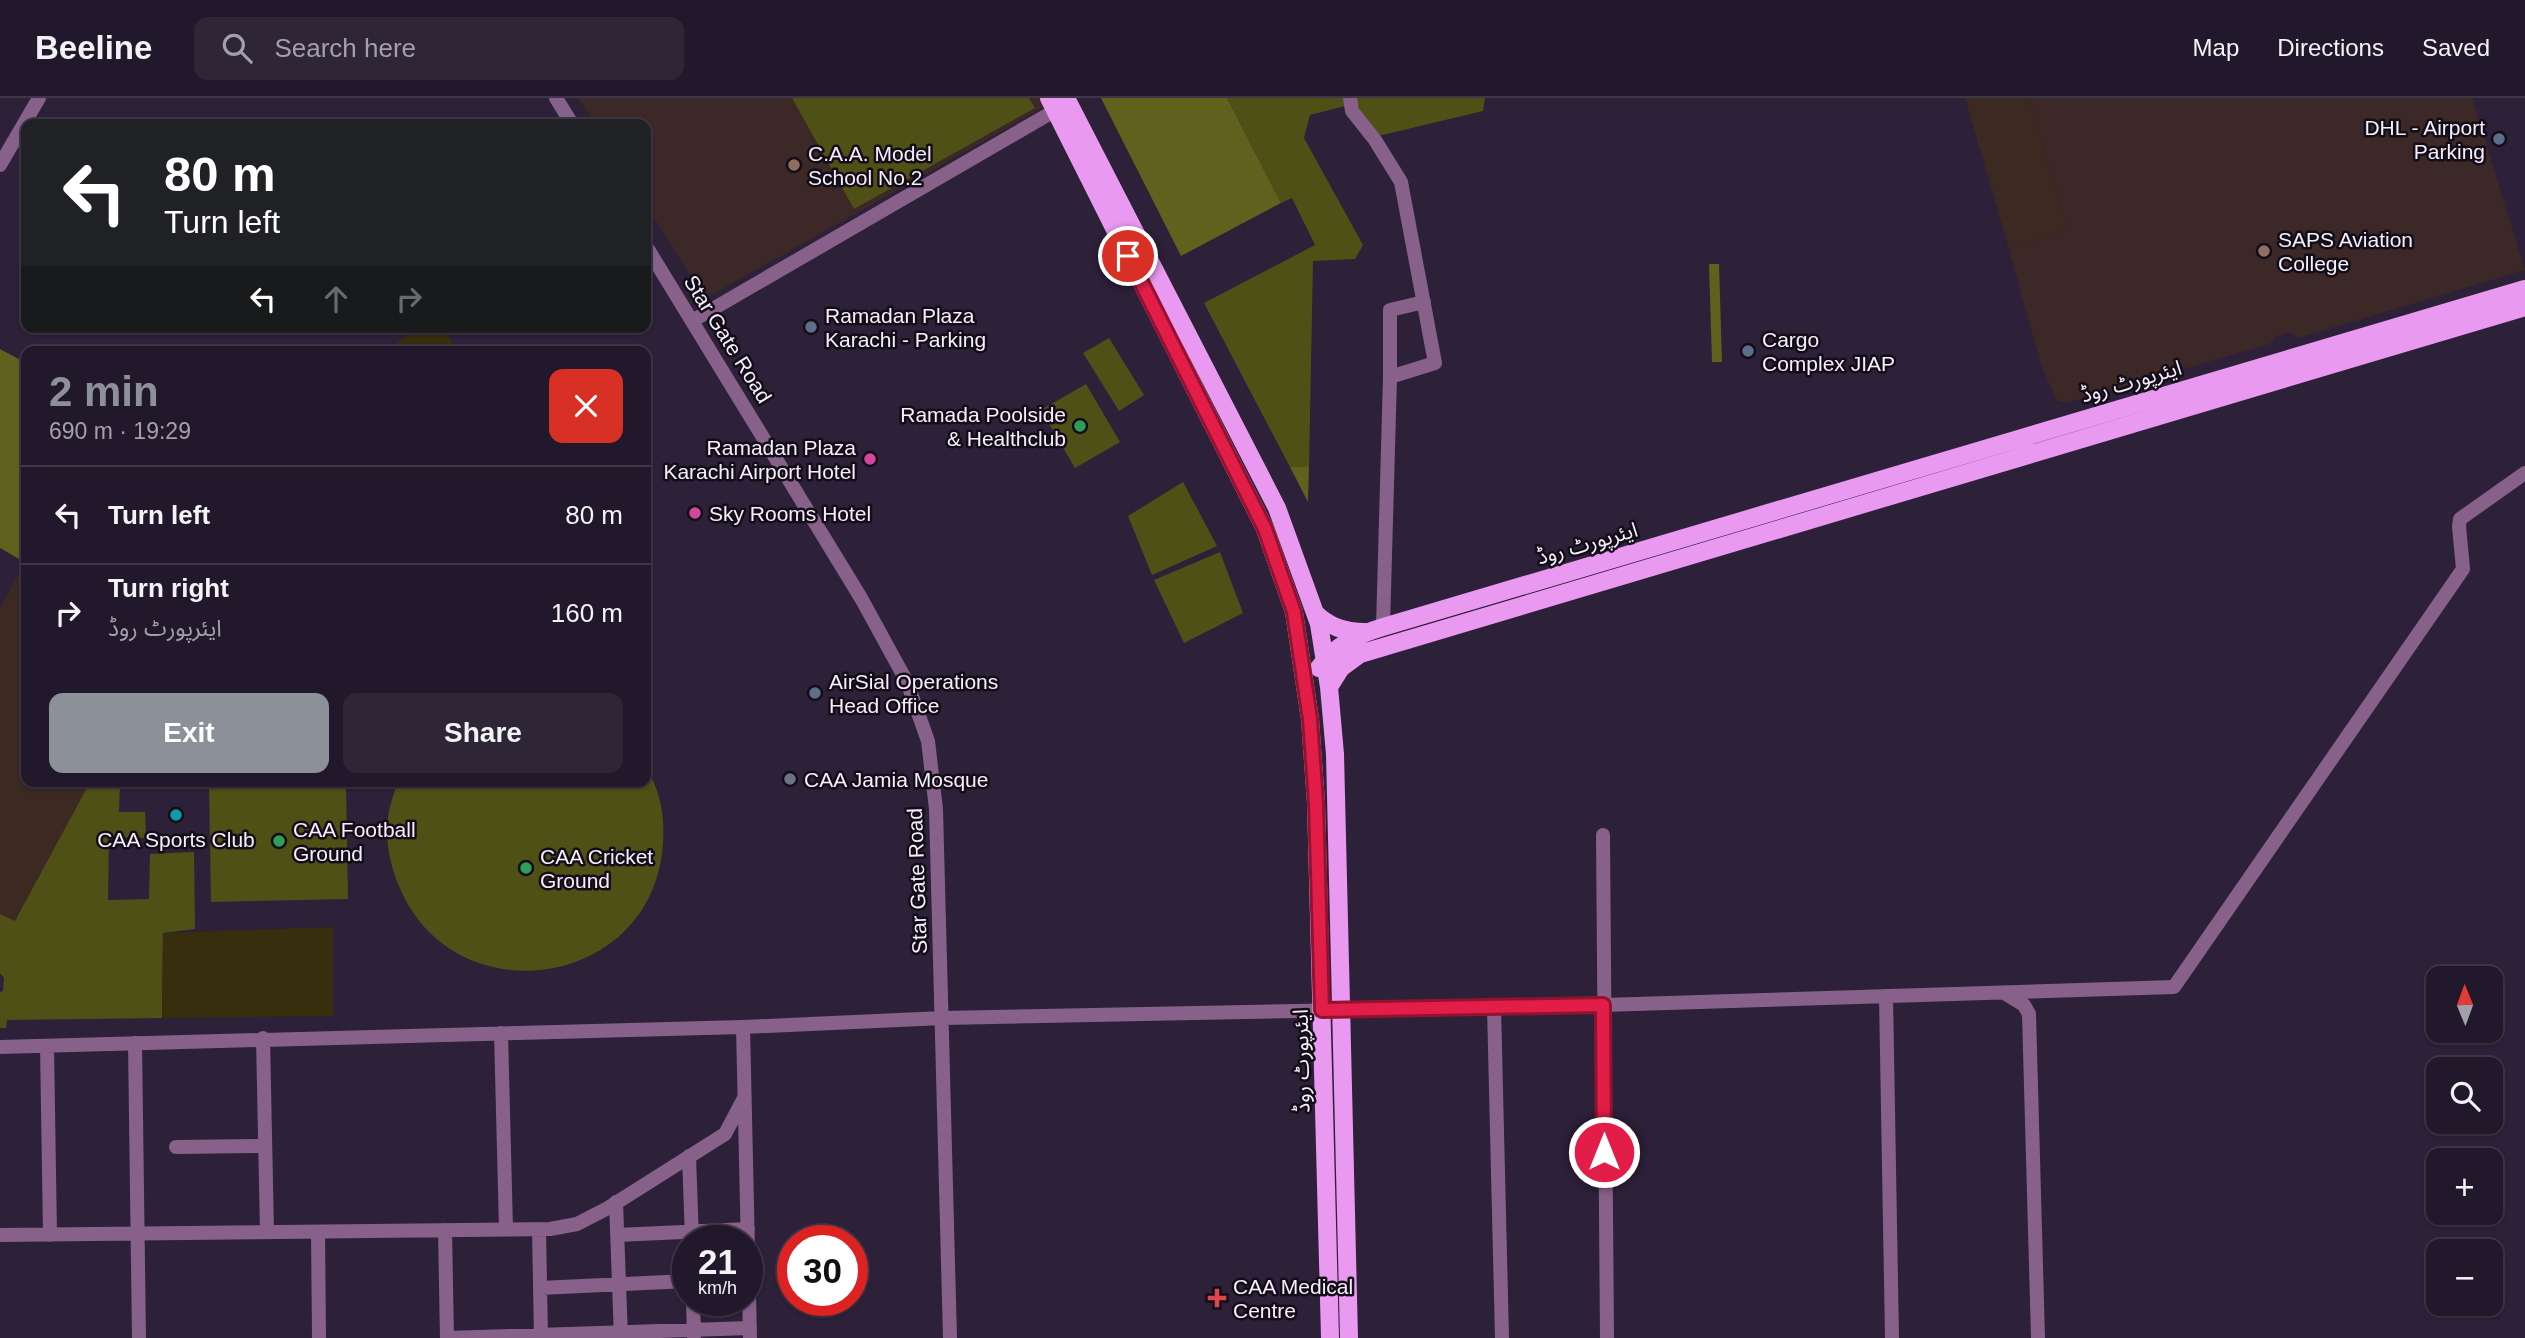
<!DOCTYPE html>
<html lang="en">
<head>
<meta charset="utf-8">
<style>
	:root { --surface:#22182b; --page:#2e2537; --text:#f1f3f6; --muted:#a2a0a9; --line:#3f3747; --accent:#8c9099 }
	body { margin:0; font-family:Arial,"Noto Sans Arabic",sans-serif; background:var(--page); color:var(--text); height:100vh; display:flex; flex-direction:column; font-size:26px; white-space:nowrap }
	* { box-sizing:border-box; margin:0 }
	p { font-size:23px; color:var(--muted) }
	.icon { flex:none; width:38px; height:38px; fill:none; stroke:currentColor; stroke-width:2; stroke-linecap:round; stroke-linejoin:round }
	.map { position:relative; flex:1; overflow:hidden }
	.sheet { position:absolute; left:21px; top:248px; width:630px; height:441px; display:flex; flex-direction:column; background:var(--surface); border-radius:14px; box-shadow:0 2px 5px #0004,0 0 0 2px var(--line) }
	.sheet>* { flex:none }
	.banner { position:absolute; left:21px; top:21px; width:630px; height:214px; border-radius:14px; box-shadow:0 2px 5px #0004,0 0 0 2px var(--line); background:#202124; color:#fff; overflow:hidden }
	.needle { width:46px; rotate:359deg }
	.fabs { position:absolute; left:2426px; top:868px; display:grid; gap:14px }
	.fabs a { display:grid; place-items:center; width:77px; height:77px; border-radius:14px; background:var(--surface); box-shadow:0 2px 5px #0004,0 0 0 2px var(--line); font-size:35px }
	.speed { position:absolute; left:672px; top:1127px; display:flex; gap:14px; font-size:35px; font-weight:700; text-align:center }
	.speed>* { display:grid; place-content:center; width:91px; height:91px; border-radius:50%; background:var(--surface); box-shadow:0 2px 5px #0004,0 0 0 2px var(--line); line-height:1 }
	.speed small { font-size:18px; font-weight:400 }
	.speed .limit { border:10px solid #d22; background:#fff; color:#111 }
	.pin { position:absolute; display:grid; place-items:center; width:60px; height:60px; color:#fff; margin:-30px; border:4px solid #fff; border-radius:50%; box-shadow:0 2px 7px #0007 }
	.me { position:absolute; width:77px; margin:-38px; rotate:0deg; stroke-linejoin:round; filter:drop-shadow(0 0 5px #0008) }
	.turn { display:flex; align-items:center; gap:24px; height:147px; padding:0 28px; font-size:32px }
	.turn .icon { width:91px; height:91px; stroke-width:2.5 }
	.turn b { display:block; font-size:49px; line-height:60px }
	.lanes { display:flex; align-items:center; height:66px; padding:0 28px; background:#0003; justify-content:center; gap:35px; direction:ltr }
	.lanes .off { opacity:.35 }
	.round { display:grid; place-items:center; flex:none; width:74px; height:74px; border-radius:14px; background:var(--page) }
	.head { display:flex; align-items:center; justify-content:space-between; height:119px; padding:0 28px }
	h1 { font-size:42px; font-weight:700; line-height:52px; color:var(--accent) }
	.button { display:flex; gap:14px; margin-top:auto; padding:14px 28px }
	.button a { flex:1; height:80px; border-radius:14px; background:var(--accent); color:#fff; font-size:28px; font-weight:700; line-height:80px; text-align:center }
	.button a+a { background:var(--page); color:var(--text) }
	ul { padding:0; list-style:none }
	li { display:flex; align-items:center; gap:21px; height:98px; padding:0 28px; border-top:2px solid var(--line) }
	li div { flex:1 }
	li b { display:block; font-size:26px }
	li em { font-style:normal }
	header { display:flex; align-items:center; gap:42px; box-sizing:border-box; height:98px; padding:0 35px; background:var(--surface); border-bottom:2px solid var(--line) }
	header strong { font-size:33px }
	nav { display:flex; gap:38px; margin-inline-start:auto; font-size:24px }
	.search { width:490px; height:63px; background:var(--page); display:flex; align-items:center; gap:18px; box-sizing:border-box; padding:0 24px; border-radius:14px; color:var(--muted); font-size:26px }
	.map>svg:first-child { display:block }
</style>
</head>
<body>
<header>
<strong>Beeline</strong>
<div class="search"><svg class="icon" aria-label="search" viewBox="0 0 24 24"><circle cx="10" cy="10" r="6"/><path d="M15 15l6 6"/></svg>Search here</div>
<nav><a>Map</a><a>Directions</a><a>Saved</a></nav>
</header>
<div class="map">
<svg width="2525" height="1240" viewBox="0 0 2525 1240">
	<rect width="100%" height="100%" fill="#2d2039"/>
	<!-- industrial -->
	<path fill="#3b2922" d="M 1965,0 L 2029,0 L 2068,132 L 2009,151 Z
		M 25,464 L 26,684 L 90,684 L 15,824 L 0,816 L 0,510 Z"/>
	<!-- education -->
	<path fill="#3c2826" d="M 578,0 L 1041,0 L 1046,8 L 705,201 L 646,107 L 646,26 L 595,26 Z
		M 2029,0 L 2472,0 L 2525,172 L 2298,240 L 2291,234 L 2288,235 L 2275,239 L 2270,246 L 2066,305 L 2057,303 L 2041,267 L 2009,151 L 2068,132 Z"/>
	<!-- green -->
	<path fill="#4f5015" d="M 792,0 L 1029,0 L 1035,10 L 854,111 Z
		M 1227,0 L 1345,0 L 1345,8 L 1310,17 L 1304,40 L 1363,147 L 1355,161 L 1313,163 L 1309,368 L 1290,369 L 1204,205 L 1315,147 L 1292,100 L 1281,105 Z
		M 1355,0 L 1485,0 L 1483,13 L 1378,38 L 1358,15 Z
		M 1109,240 L 1144,297 L 1119,313 L 1083,255 Z
		M 1086,286 L 1120,344 L 1075,370 L 1041,312 Z
		M 1183,384 L 1217,448 L 1152,477 L 1128,418 Z
		M 1220,454 L 1243,515 L 1184,545 L 1154,482 Z
		M 646,669 C 662,696 666,724 662,755 C 645,893 451,917 399,788 C 390,767 385,743 388,720 C 389,708 394,696 398,684 L 646,684 Z
		M 90,684 L 120,684 L 119,714 L 145,714 L 146,740 L 109,739 L 108,802 L 149,801 L 150,756 L 194,754 L 195,831 L 163,835 L 162,920 L 7,922 L 6,930 L 0,930 L 0,894 L 3,893 L 4,880 L 0,875 L 0,816 L 15,823 Z
		M 209,684 L 346,684 L 348,801 L 211,804 Z"/>
	<!-- forest -->
	<path fill="#5f611d" d="M 1101,0 L 1227,0 L 1281,105 L 1181,158 Z
		M 1709,166 L 1719,166 L 1722,264 L 1712,264 Z
		M 0,251 L 26,265 L 26,465 L 0,450 Z
		M 1309,368 L 1308,404 L 1290,369 Z"/>
	<!-- sand -->
	<path fill="#362e0d" d="M 420,229 L 443,229 L 458,254 L 390,254 L 398,244 Z
		M 333,829 L 333,918 L 162,920 L 163,835 Z"/>
	<g fill="none" stroke-linecap="round" stroke-linejoin="round">
		<!-- minor -->
		<path stroke="#87618a" stroke-width="14" d="M 556,0 L 572,26
			M 1350,0 L 1352,13 L 1375,42 L 1401,84 L 1435,265 L 1390,279 L 1383,529
			M 0,67 L 39,0
			M 646,148 L 861,500 L 907,584 L 928,643 L 936,711 L 950,1240
			M 692,223 L 1056,12
			M 1390,279 L 1390,212 L 1424,204
			M 1603,737 L 1607,1240
			M 2006,896 L 2024,907 L 2029,916 L 2038,1240
			M 1886,898 L 1892,1240
			M 1494,909 L 1502,1240
			M 743,929 L 750,1240
			M 501,935 L 506,1131
			M 263,940 L 267,1134
			M 135,945 L 139,1240
			M 47,948 L 50,1137
			M 0,949 L 743,929 L 943,920 L 1603,907 L 2174,889 L 2463,471 L 2459,428 L 2460,421 L 2525,375
			M 176,1049 L 265,1048
			M 689,1058 L 692,1141
			M 616,1104 L 621,1240
			M 539,1131 L 541,1240
			M 445,1132 L 447,1240
			M 318,1134 L 319,1240
			M 0,1137 L 550,1131 L 577,1126 L 608,1110 L 725,1036 L 744,1000
			M 617,1137 L 748,1131
			M 540,1190 L 688,1183
			M 693,1202 L 694,1239
			M 447,1240 L 750,1230"/>
		<!-- major -->
		<path stroke="#e999f0" stroke-width="18" d="M 1049,0 L 1265,431 L 1294,514 L 1310,621 L 1316,705 L 1330,1240
			M 1066,0 L 1277,410 L 1319,526 L 1329,589 L 1335,656 L 1349,1240
			M 1315,515 C 1330,529 1344,534 1365,534
			M 1319,570 C 1335,547 1357,537 1383,529 L 2525,191
			M 1329,589 L 1341,570 L 1360,556 L 2525,209"/>
	</g>
	<g fill="none" stroke-linecap="round" stroke-linejoin="round">
		<!-- route casing -->
		<g stroke="#92132f" stroke-width="18">
			<path id="route" d="M 1128,158 L 1265,431 L 1294,514 L 1310,621 L 1316,705 L 1322,912 L 1603,907 L 1604,1054"/>
		</g>
		<!-- route -->
		<use href="#route" stroke="#e11d48" stroke-width="12"/>
	</g>
	<!-- markers -->
	<g fill="#5c6f8a" stroke="#130d18" stroke-width="2.5">
		<circle cx="2499" cy="41" r="7"/>
		<circle cx="811" cy="229" r="7"/>
		<circle cx="1748" cy="253" r="7"/>
		<circle cx="815" cy="595" r="7"/>
	</g>
	<g fill="#8d6e63" stroke="#130d18" stroke-width="2.5">
		<circle cx="794" cy="67" r="7"/>
		<circle cx="2264" cy="153" r="7"/>
	</g>
	<g fill="#2e9e5b" stroke="#130d18" stroke-width="2.5">
		<circle cx="1080" cy="328" r="7"/>
		<circle cx="279" cy="743" r="7"/>
		<circle cx="526" cy="770" r="7"/>
	</g>
	<g fill="#d1479c" stroke="#130d18" stroke-width="2.5">
		<circle cx="870" cy="361" r="7"/>
		<circle cx="695" cy="415" r="7"/>
	</g>
	<circle fill="#6b7280" stroke="#130d18" stroke-width="2.5" cx="790" cy="681" r="7"/>
	<circle fill="#0f9aa8" stroke="#130d18" stroke-width="2.5" cx="176" cy="717" r="7"/>
	<path fill="#e0444e" stroke="#130d18" stroke-width="2.5" d="M1213.5 1189.5h7v7h7v7h-7v7h-7v-7h-7v-7h7z"/>
	<g text-anchor="middle" dominant-baseline="central" stroke-width="5" stroke-linejoin="round" paint-order="stroke">
		<!-- poi labels -->
		<g font-size="21" fill="#f5effd" stroke="#130d18" text-anchor="start">
			<text x="2485" y="29" text-anchor="end">DHL - Airport<tspan x="2485" dy="24">Parking</tspan></text>
			<text x="808" y="55">C.A.A. Model<tspan x="808" dy="24">School No.2</tspan></text>
			<text x="2278" y="141">SAPS Aviation<tspan x="2278" dy="24">College</tspan></text>
			<text x="825" y="217">Ramadan Plaza<tspan x="825" dy="24">Karachi - Parking</tspan></text>
			<text x="1762" y="241">Cargo<tspan x="1762" dy="24">Complex JIAP</tspan></text>
			<text x="1066" y="316" text-anchor="end">Ramada Poolside<tspan x="1066" dy="24">&amp; Healthclub</tspan></text>
			<text x="856" y="349" text-anchor="end">Ramadan Plaza<tspan x="856" dy="24">Karachi Airport Hotel</tspan></text>
			<text x="709" y="415">Sky Rooms Hotel</text>
			<text x="829" y="583">AirSial Operations<tspan x="829" dy="24">Head Office</tspan></text>
			<text x="804" y="681">CAA Jamia Mosque</text>
			<text x="293" y="731">CAA Football<tspan x="293" dy="24">Ground</tspan></text>
			<text x="176" y="741" text-anchor="middle">CAA Sports Club</text>
			<text x="540" y="758">CAA Cricket<tspan x="540" dy="24">Ground</tspan></text>
			<text x="1233" y="1188">CAA Medical<tspan x="1233" dy="24">Centre</tspan></text>
		</g>
		<!-- street labels -->
		<g font-size="21" fill="#f5effd" stroke="#130d18">
			<text transform="translate(728 241) rotate(58)">Star Gate Road</text>
			<text transform="translate(2131 283) rotate(-16)">ایئرپورٹ روڈ</text>
			<text transform="translate(1587 445) rotate(-16)">ایئرپورٹ روڈ</text>
			<text transform="translate(917 783) rotate(-92)">Star Gate Road</text>
			<text transform="translate(1301 963) rotate(-91)">ایئرپورٹ روڈ</text>
		</g>
	</g>
</svg>
<div class="fabs">
<a><svg class="needle" viewBox="-14 -14 28 28"><path d="M0-13l5 13h-10z" fill="#e53935"/><path d="M0 13l5-13h-10z" fill="#a2a0a9"/></svg></a>
<a><svg class="icon" aria-label="search" viewBox="0 0 24 24"><circle cx="10" cy="10" r="6"/><path d="M15 15l6 6"/></svg></a>
<a>+</a>
<a>−</a>
</div>
<div class="speed"><div>21<small>km/h</small></div><div class="limit">30</div></div>
<div class="pin" style="left:1128px;top:158px;background:#d93025"><svg class="icon" aria-label="arrive" viewBox="0 0 24 24"><path d="M6 21V4h12l-3 4 3 4H6"/></svg></div>
<svg class="me" style="left:1604px;top:1054px" viewBox="-20 -20 40 40"><circle r="17" fill="#e11d48" stroke="#fff" stroke-width="3"/><path d="M0-11L8 9 0 5-8 9z" fill="#fff"/></svg>
<div class="banner">
<div class="turn"><svg class="icon" aria-label="left" viewBox="0 0 24 24"><path d="M17 20v-9H6M10 6l-5 5 5 5"/></svg><div><b>80 m</b>Turn left</div></div>
<div class="lanes"><svg class="icon" aria-label="left" viewBox="0 0 24 24"><path d="M17 20v-9H6M10 6l-5 5 5 5"/></svg><svg class="icon off" aria-label="ahead" viewBox="0 0 24 24"><path d="M12 20V5M6 11l6-6 6 6"/></svg><svg class="icon off" aria-label="right" viewBox="0 0 24 24"><path d="M7 20v-9h11M14 6l5 5-5 5"/></svg></div>
</div>
<section class="sheet">
<div class="head"><div><h1>2 min</h1><p>690 m · 19:29</p></div><a class="round" style="background:#d93025;color:#fff"><svg class="icon" aria-label="close" viewBox="0 0 24 24"><path d="M6 6l12 12M18 6L6 18"/></svg></a></div>
<ul>
<li><svg class="icon" aria-label="left" viewBox="0 0 24 24"><path d="M17 20v-9H6M10 6l-5 5 5 5"/></svg><div><b>Turn left</b></div><em>80 m</em></li>
<li><svg class="icon" aria-label="right" viewBox="0 0 24 24"><path d="M7 20v-9h11M14 6l5 5-5 5"/></svg><div><b>Turn right</b><p>ایئرپورٹ روڈ</p></div><em>160 m</em></li>
</ul>
<div class="button"><a>Exit</a><a>Share</a></div>
</section>
</div>
</body>
</html>
